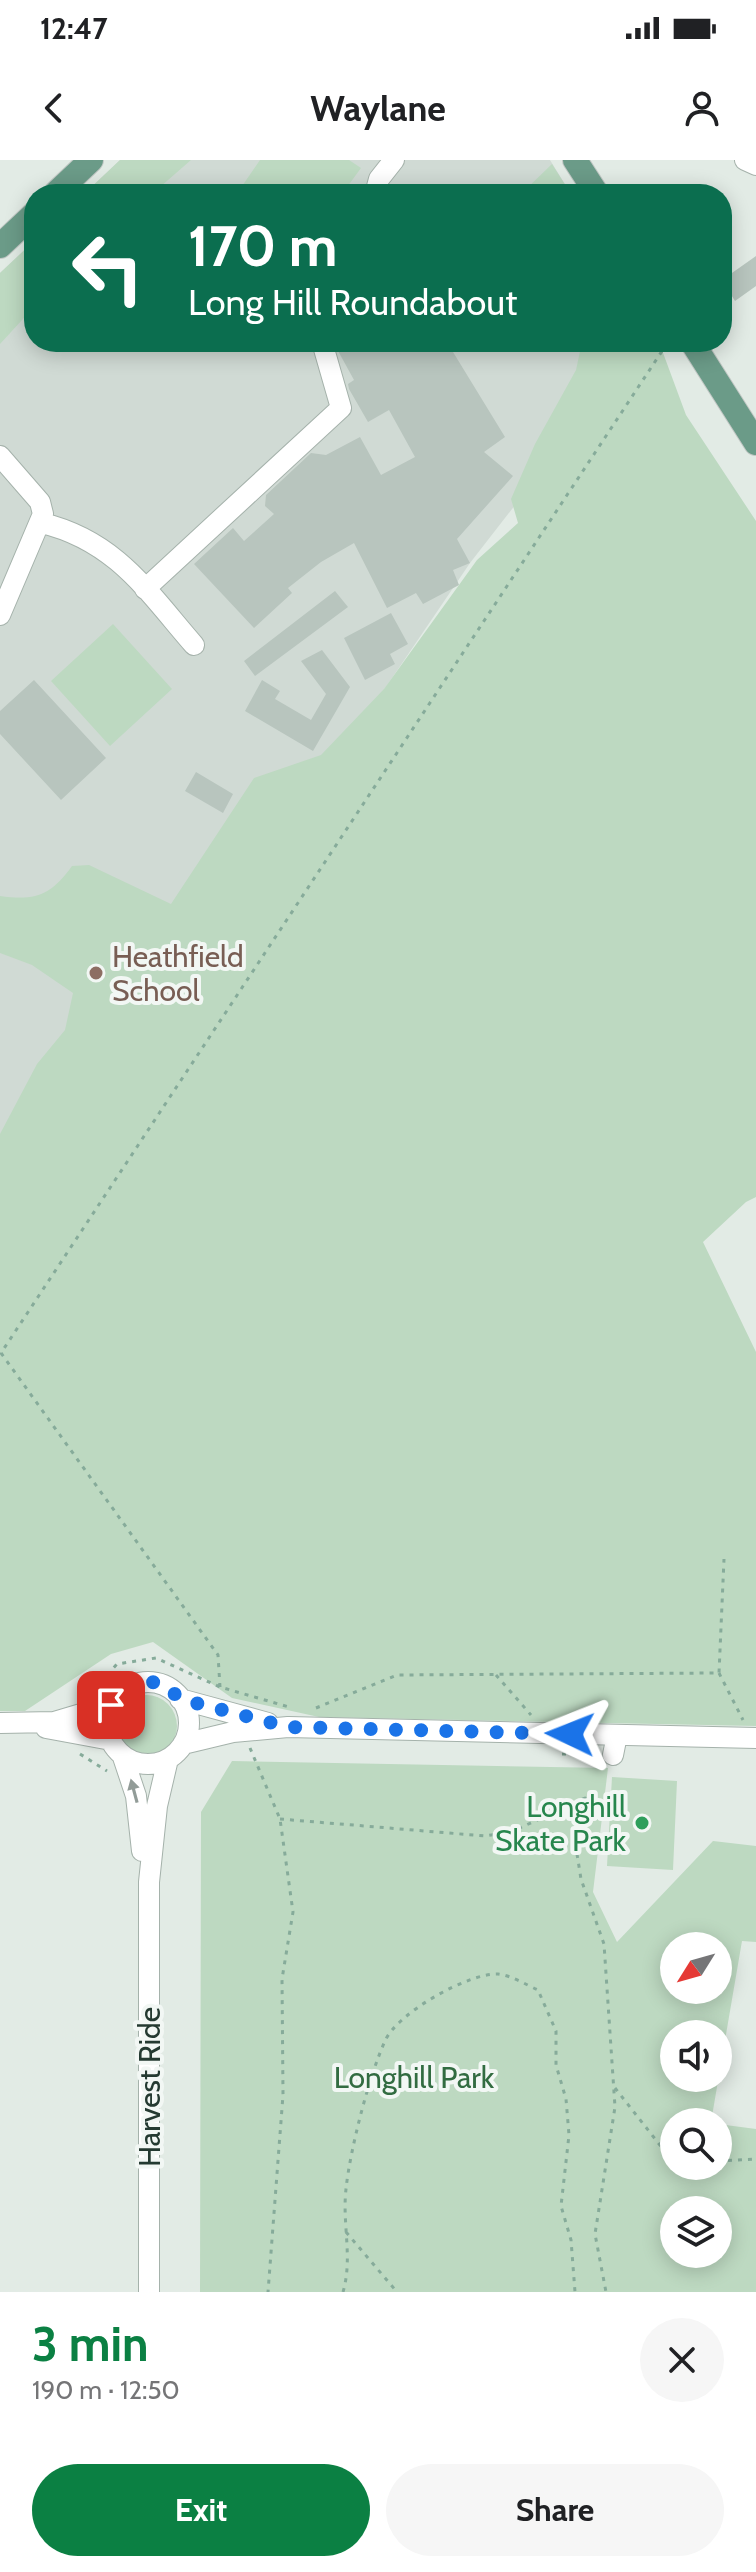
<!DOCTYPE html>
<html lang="en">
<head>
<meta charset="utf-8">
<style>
	:root { --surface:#fff; --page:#f6f6f6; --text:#202124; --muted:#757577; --accent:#0b8043 }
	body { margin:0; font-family:Cabin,sans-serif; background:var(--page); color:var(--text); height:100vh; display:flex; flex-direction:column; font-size:30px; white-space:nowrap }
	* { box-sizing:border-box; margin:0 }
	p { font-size:26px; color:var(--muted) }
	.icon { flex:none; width:44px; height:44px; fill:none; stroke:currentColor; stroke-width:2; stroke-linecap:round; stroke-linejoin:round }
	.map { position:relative; height:2132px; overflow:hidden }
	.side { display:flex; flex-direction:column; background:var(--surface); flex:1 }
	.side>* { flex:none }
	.banner { position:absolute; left:24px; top:24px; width:708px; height:168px; border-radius:32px; box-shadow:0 4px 20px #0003; background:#0b6e4f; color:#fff; overflow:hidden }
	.needle { width:52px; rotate:233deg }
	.tools { position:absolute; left:660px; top:1772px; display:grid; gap:16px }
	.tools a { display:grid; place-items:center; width:72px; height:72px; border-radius:50%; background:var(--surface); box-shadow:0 4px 20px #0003; font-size:40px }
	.pin { position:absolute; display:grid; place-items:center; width:68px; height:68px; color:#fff; margin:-34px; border-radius:16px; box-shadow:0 4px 12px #0006 }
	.me { position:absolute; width:88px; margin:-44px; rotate:272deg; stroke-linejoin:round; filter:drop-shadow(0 0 6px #0008) }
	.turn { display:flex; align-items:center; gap:28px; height:168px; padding:0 32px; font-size:36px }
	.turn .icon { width:104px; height:104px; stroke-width:2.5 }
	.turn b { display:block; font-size:56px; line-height:68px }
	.round { display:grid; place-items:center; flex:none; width:84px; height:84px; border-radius:42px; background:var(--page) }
	.summary { display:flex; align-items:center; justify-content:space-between; height:136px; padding:0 32px }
	h1 { font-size:48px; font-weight:800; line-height:60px; color:var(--accent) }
	.cta { display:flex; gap:16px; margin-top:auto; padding:16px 32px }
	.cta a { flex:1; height:92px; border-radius:48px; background:var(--accent); color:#fff; font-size:32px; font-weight:800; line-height:92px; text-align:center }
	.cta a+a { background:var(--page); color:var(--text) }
	.status { display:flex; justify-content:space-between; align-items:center; height:56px; padding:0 40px; background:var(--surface); direction:ltr }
	.status svg { height:22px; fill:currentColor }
	header { display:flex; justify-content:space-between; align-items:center; height:104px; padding:0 32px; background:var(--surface); font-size:36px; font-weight:800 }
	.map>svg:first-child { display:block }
</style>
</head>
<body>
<div class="status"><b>12:47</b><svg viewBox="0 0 49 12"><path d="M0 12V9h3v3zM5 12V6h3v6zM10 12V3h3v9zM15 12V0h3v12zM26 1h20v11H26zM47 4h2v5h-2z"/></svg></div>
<header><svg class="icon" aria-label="back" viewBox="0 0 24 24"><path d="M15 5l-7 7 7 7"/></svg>Waylane<svg class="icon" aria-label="person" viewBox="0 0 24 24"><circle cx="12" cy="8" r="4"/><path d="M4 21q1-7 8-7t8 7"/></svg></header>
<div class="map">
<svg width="756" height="2132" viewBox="0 0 756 2132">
	<rect width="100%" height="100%" fill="#e2ebe5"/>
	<!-- built -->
	<path fill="#d0dad4" d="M 120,0 L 550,0 L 571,34 L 84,34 Z
		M 34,81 L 34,182 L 642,182 L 470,403 L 0,1096 L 0,113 Z"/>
	<!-- green -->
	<path fill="#bdd9c1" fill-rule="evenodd" d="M 120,0 L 191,0 L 152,34 L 84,34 Z
		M 260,0 L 349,0 L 361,8 L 342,34 L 241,34 L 238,32 Z
		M 552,4 L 571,34 L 521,34 Z
		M 34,81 L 34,147 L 0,184 L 0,113 Z
		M 582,182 L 659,182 L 686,255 L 756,361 L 756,1037 L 746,1042 L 703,1082 L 756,1192 L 756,1566 L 319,1557 L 232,1538 L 153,1482 L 111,1494 L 25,1551 L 0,1551 L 0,974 L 37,904 L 65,870 L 73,833 L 32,805 L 0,793 L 0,736 C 36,741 51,735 72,706 L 89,705 L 171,744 L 254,618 L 321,595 L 384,529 L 477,400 L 518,363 L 511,339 L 535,284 L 576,210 Z
		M 113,464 L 172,529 L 110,586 L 51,521 Z
		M115 1566a31 31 0 1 1 62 0a31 31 0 1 1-62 0Z
		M 232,1601 L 608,1608 L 593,1732 L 617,1782 L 713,1681 L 756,1686 L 756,1782 L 742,1781 L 711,1962 L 674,1962 L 674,2006 L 718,2006 L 718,1964 L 756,1969 L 756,2132 L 200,2132 L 201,1652 ZM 674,1786 L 718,1786 L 718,1830 L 674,1830 ZM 674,1874 L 718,1874 L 718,1918 L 674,1918 ZM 674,2050 L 718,2050 L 718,2094 L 674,2094 Z
		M 612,1617 L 677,1621 L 673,1710 L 607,1706 Z"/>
	<!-- building -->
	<path fill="#b8c5be" d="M 756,96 L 756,126 L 735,141 L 722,120 Z
		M 349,182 L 471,182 L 453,192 L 505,277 L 484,292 L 513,316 L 457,379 L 470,403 L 453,410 L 459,425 L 423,444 L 416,433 L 387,448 L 354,383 L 321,402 L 288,428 L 292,433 L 254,468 L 194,404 L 233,368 L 244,381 L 274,354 L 265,346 L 266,335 L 311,293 L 326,295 L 360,277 L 381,315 L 415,297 L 389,250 L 368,262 L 349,229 L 348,224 L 354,220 L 337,189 Z
		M 335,431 L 348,447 L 255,516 L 244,501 Z
		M 391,453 L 408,484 L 390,494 L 395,504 L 365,520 L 344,478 Z
		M 322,490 L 350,527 L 313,591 L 245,551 L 262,520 L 280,531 L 275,539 L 311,560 L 326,534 L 301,501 Z
		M 34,520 L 106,598 L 61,640 L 0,574 L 0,551 Z
		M 196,612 L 233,634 L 223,653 L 185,631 Z"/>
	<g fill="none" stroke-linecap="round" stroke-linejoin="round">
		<!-- minor casing -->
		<g stroke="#a5b2ab" stroke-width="22">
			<path id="minor" d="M 745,0 L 756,5
				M 375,34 L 379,19 L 394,0
				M 0,296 L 40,342 L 43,354 L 0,455
				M 42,363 C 116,381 147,431 194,485
				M 145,429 L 341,248 L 322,182
				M107 1563a41 41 0 1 1 82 0a41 41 0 1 1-82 0Z
				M 180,1539 L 268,1563
				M 0,1563 L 54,1562 L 111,1545
				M 46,1568 L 111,1580
				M 183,1584 L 233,1572 L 288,1567 L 756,1578
				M 613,1595 L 617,1575
				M 123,1597 L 136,1636 L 142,1691
				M 149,2132 L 149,1722 L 157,1646 L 168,1599"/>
		</g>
		<!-- major casing -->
		<g stroke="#c2c8c5" stroke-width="26">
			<path id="major" d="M 575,0 L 597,34
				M 55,34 L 91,0
				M 0,86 L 34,54
				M 692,182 L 756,283"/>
		</g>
		<!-- path -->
		<path stroke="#86ab9a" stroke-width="3" stroke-dasharray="4 6" stroke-linecap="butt" d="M 719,1513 L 743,1560
			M 496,1515 L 531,1555
			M 220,1527 L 218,1495 L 1,1193 L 668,182
			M 94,1530 L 117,1504 L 156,1498 L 220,1527 L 289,1547
			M 316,1548 L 397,1515 L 719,1513 L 724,1399
			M 250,1588 L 280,1659 L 293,1752 L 282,1819 L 283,1935 L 268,2132
			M 80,1594 L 107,1611
			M 562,1594 L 594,1595
			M 280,1659 L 485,1676 L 511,1672 L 585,1638 L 577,1694 L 581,1719 L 604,1784 L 615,1947 L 595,2074 L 606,2132
			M 615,1928 L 674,2003
			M 718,2001 L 756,1999
			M 346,2072 L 397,2132
			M 343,2132 C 353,2098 342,2064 346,2029 C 350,1990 369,1916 385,1881 C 397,1853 468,1813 498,1814 C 510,1815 527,1825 538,1830 L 556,1871 L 556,1905 L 566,1939 L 569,1975 L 561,2046 L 571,2080 L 575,2132"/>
		<!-- minor -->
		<use href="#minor" stroke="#fff" stroke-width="20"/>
		<!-- major -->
		<use href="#major" stroke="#6b9b88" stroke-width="24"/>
	</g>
	<!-- one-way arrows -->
	<defs><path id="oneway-solid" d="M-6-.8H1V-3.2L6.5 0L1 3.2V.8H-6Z" transform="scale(2)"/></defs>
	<use fill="#929c98" href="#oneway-solid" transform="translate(134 1631) rotate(-105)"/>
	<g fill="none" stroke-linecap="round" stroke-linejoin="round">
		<!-- route -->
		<path stroke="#1a73e8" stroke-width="14" stroke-dasharray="0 25.2" d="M 111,1545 L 130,1526 L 152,1522 L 166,1526 L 180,1539 L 288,1567 L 570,1574"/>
	</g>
	<!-- markers -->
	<circle fill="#8d6e63" stroke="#f2f7f4" stroke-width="3" cx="96" cy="813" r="8"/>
	<circle fill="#2e9e5b" stroke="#f2f7f4" stroke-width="3" cx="642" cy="1663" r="8"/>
	<g text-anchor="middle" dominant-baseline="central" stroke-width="8" stroke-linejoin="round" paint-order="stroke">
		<!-- education labels -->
		<g font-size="30" fill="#785e54" stroke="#f2f7f4" text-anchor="start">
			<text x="112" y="796">Heathfield<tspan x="112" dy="34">School</tspan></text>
		</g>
		<!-- leisure labels -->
		<g font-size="30" fill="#27864d" stroke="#f2f7f4" text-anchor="end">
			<text x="626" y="1646">Longhill<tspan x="626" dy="34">Skate Park</tspan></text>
		</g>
		<!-- park labels -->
		<g font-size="30" fill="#326c41" stroke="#f2f7f4">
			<text x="414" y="1917">Longhill Park</text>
		</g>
		<!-- street labels -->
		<g font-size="30" fill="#243a31" stroke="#f2f7f4">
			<text transform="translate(149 1927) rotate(-90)">Harvest Ride</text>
		</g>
	</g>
</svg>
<div class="tools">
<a><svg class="needle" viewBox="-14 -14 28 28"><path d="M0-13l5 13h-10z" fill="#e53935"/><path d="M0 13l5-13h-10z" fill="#757577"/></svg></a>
<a><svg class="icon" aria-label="sound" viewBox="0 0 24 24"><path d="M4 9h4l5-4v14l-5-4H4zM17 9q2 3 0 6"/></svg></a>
<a><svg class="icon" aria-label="search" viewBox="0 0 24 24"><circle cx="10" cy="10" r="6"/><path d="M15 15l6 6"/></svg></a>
<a><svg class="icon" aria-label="layers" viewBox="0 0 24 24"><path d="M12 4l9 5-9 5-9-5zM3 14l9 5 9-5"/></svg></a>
</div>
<div class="pin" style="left:111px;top:1545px;background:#d93025"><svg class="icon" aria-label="arrive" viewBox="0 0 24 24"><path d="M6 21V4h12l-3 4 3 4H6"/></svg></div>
<svg class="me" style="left:570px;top:1574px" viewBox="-20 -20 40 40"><path d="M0-17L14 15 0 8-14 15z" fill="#1a73e8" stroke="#fff" stroke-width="4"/></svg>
<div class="banner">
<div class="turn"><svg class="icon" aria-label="left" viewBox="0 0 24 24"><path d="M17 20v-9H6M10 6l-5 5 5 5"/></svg><div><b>170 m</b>Long Hill Roundabout</div></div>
</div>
</div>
<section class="side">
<div class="summary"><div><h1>3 min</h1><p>190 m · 12:50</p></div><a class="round"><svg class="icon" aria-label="close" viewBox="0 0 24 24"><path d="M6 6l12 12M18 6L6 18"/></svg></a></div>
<div class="cta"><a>Exit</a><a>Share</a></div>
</section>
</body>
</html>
